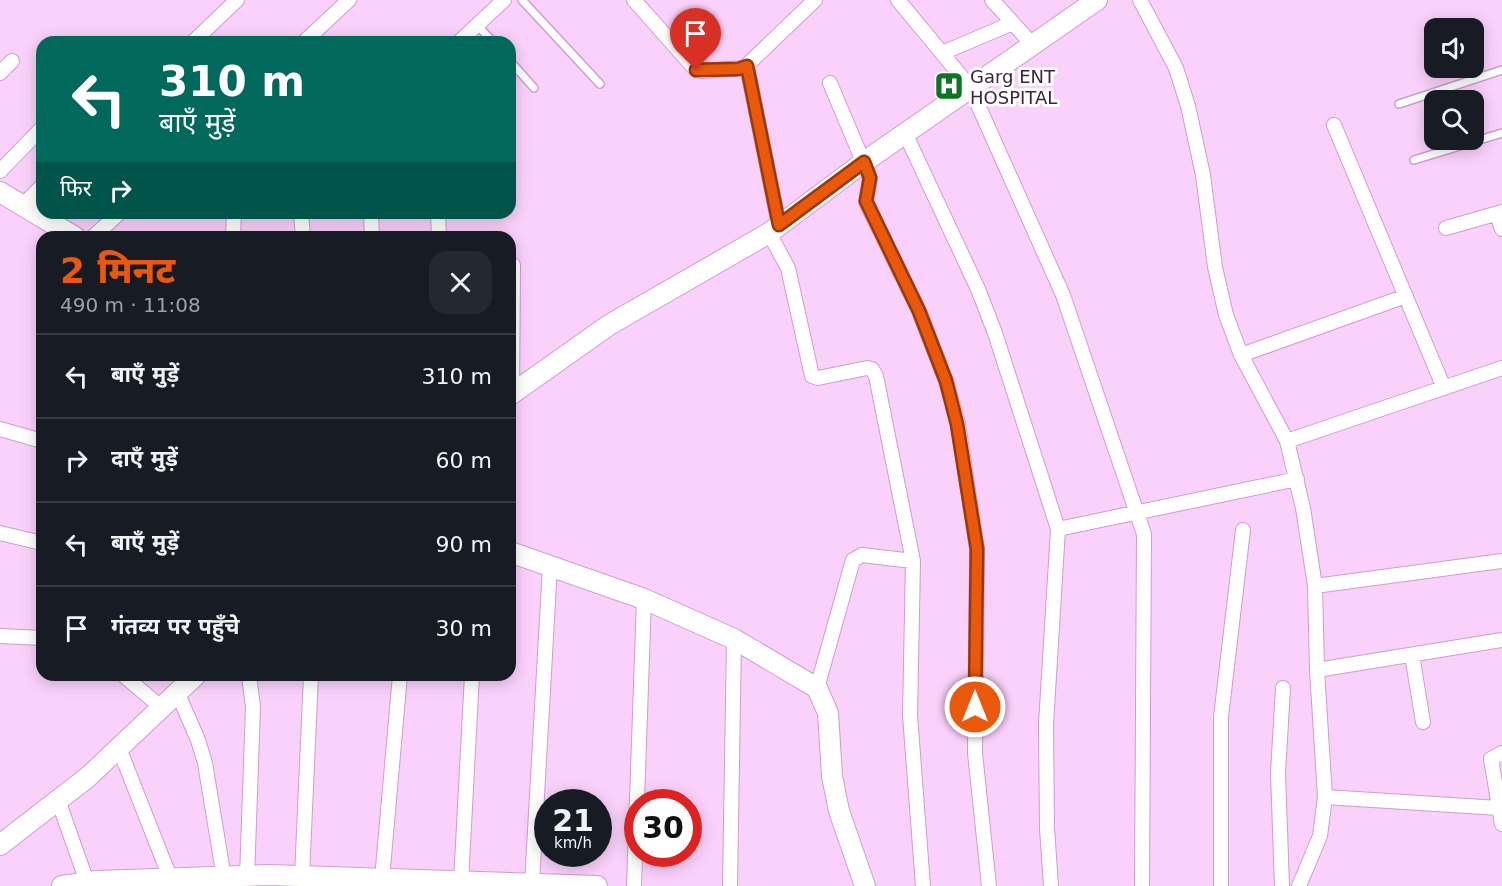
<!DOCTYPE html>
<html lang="hi">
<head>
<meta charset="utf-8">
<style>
	:root { --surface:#171b24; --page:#242831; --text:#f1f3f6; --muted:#9ea1a6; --line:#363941; --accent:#ea580c }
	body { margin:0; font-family:"DejaVu Sans","Noto Sans Devanagari",sans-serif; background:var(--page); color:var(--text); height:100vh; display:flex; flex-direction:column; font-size:22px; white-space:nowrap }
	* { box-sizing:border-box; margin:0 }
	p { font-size:20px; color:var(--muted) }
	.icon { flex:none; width:33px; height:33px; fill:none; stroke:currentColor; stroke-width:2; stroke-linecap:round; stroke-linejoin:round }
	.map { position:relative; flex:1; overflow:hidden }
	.sheet { position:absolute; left:36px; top:231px; width:480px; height:450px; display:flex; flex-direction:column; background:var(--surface); border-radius:18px; box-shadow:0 3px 15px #0003 }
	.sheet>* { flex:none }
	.banner { position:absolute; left:36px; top:36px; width:480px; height:183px; border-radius:18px; box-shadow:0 3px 15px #0003; background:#00695c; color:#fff; overflow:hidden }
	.tools { position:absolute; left:1424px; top:18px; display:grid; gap:12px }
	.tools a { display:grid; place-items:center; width:60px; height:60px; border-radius:12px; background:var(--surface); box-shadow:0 3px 15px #0003; font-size:30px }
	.speed { position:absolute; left:534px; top:789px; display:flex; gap:12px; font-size:30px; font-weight:700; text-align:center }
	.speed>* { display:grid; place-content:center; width:78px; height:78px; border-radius:50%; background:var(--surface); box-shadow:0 3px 15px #0003; line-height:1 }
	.speed small { font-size:15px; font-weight:400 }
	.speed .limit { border:9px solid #d22; background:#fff; color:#111 }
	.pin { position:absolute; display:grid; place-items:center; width:51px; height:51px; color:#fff; margin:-62px -26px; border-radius:50% 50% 50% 0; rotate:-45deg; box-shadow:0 0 6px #0007 }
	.pin .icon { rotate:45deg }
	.me { position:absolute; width:66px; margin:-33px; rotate:0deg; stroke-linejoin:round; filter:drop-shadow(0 0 4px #0008) }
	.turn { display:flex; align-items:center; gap:21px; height:126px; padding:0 24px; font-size:27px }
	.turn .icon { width:78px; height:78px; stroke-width:2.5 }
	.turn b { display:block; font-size:42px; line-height:51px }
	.then { display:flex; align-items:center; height:57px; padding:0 24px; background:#0003; gap:12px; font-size:22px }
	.round { display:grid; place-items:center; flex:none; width:63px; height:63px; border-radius:18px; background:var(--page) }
	.headline { display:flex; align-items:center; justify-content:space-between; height:102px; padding:0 24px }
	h1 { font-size:36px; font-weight:800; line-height:45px; color:var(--accent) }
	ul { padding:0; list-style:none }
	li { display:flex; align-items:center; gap:18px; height:84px; padding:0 24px; border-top:2px solid var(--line) }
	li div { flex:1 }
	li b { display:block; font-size:22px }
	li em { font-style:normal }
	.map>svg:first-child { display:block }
</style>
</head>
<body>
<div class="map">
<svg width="1502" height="886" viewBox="0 0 1502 886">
	<rect width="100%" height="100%" fill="#fad1fb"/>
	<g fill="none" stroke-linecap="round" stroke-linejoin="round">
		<!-- lane casing -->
		<g stroke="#ce9dcf" stroke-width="10">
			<path id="lane" d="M 522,0 L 600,84
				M 477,25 L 493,42
				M 510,61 L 534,88
				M 1399,104 L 1502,70
				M 1414,160 L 1502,133"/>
		</g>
		<!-- street casing -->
		<g stroke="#ce9dcf" stroke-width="16">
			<path id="street" d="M 634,0 L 696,70 L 702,71 L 744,68 L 815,0
				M 898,0 L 970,87 L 1063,295 L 1144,534 L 1142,886
				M 992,0 L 1032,44
				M 1140,0 L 1176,68 L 1188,106 L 1203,175 L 1215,267 L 1226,315 L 1241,355 L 1287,441 L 1303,508 L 1315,586 L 1317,670 L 1325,797 L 1320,836 L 1299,886
				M 193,42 L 237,0
				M 304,42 L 349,0
				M 459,42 L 504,0
				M 942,53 L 1013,23
				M 747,66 L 779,225
				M 0,73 L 12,61
				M 830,83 L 870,178 L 866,202 L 919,311 L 946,381 L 958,424 L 977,549 L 975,753 L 989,886
				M 1334,125 L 1444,388
				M 905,133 L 978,289 L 995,333 L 1058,529 L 1046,724 L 1047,828 L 1051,886
				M 0,171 L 42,128
				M 22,206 L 42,186
				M 301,213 L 303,237
				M 371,213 L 372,237
				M 438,213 L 439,237
				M 1497,214 L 1502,229
				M 1446,228 L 1502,212
				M 769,233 L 788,268 L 812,376 L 818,378 L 867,368 L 872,369 L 876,376 L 913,561 L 910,715 L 923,886
				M 93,237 L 119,213
				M 233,237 L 234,213
				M 1241,355 L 1406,296
				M 512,393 L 513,265
				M 0,429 L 42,441
				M 1287,441 L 1502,368
				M 1058,529 L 1297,479
				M 0,533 L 42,543
				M 1315,586 L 1502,561
				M 0,636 L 42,638
				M 1412,655 L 1423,722
				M 1317,670 L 1502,640
				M 123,675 L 162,708
				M 817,688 L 853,560 L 862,555 L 913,561
				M 178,694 L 198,740 L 205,763 L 224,878
				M 119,748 L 171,880
				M 1502,753 L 1491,759 L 1502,824
				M 1325,797 L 1499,808
				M 58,800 L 87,882
				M 302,876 L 311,675
				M 247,878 L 253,707 L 249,675
				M 382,879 L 400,675
				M 461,882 L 472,675
				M 532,884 L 550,566
				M 634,886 L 644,599
				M 730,886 L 734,639
				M 1221,886 L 1221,717 L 1243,530
				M 1282,886 L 1278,773 L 1283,688"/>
		</g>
		<!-- secondary casing -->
		<g stroke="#ce9dcf" stroke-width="22">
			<path id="secondary" d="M 0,192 L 75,237
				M 510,395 L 609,325 L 769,233 L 864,162 L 1097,0
				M 510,552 L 644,599 L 734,639 L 817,688 L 828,713 L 832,776 L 839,811 L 865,886
				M 0,845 L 88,777 L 196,675
				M 62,886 L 97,881 L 270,875 L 597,886"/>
		</g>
		<!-- lane -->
		<use href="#lane" stroke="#fff" stroke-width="7"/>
		<!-- street -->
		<use href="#street" stroke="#fff" stroke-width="14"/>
		<!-- secondary -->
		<use href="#secondary" stroke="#fff" stroke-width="20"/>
	</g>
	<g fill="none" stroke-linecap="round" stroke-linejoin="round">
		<!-- route casing -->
		<g stroke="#983908" stroke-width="15">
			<path id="route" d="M 696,70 L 738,69 L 747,66 L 779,225 L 864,162 L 870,178 L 866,201 L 919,311 L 946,381 L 957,424 L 977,549 L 975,707"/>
		</g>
		<!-- route -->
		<use href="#route" stroke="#ea580c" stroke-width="10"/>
	</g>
	<!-- icons -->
	<defs>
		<g id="hospital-square" transform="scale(1.5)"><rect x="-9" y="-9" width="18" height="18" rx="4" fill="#0c7425" stroke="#fff"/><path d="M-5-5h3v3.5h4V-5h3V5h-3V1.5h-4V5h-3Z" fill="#fff"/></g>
	</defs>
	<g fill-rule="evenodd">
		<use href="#hospital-square" x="949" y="86"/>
	</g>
	<g text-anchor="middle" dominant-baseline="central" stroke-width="6" stroke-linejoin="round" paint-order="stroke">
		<!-- poi labels -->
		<g font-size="18" fill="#3a263b" stroke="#fff" text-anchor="start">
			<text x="970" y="76">Garg ENT<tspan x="970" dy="21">HOSPITAL</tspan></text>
		</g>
	</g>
</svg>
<div class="tools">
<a><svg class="icon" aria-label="sound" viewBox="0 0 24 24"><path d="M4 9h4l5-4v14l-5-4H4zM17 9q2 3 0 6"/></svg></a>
<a><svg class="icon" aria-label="search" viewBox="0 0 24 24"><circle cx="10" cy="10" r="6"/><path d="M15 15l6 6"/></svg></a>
</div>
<div class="speed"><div>21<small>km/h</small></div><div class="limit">30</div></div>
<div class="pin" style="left:696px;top:70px;background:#d93025"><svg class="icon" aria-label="arrive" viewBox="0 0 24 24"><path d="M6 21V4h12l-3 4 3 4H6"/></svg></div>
<svg class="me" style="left:975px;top:707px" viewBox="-20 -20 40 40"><circle r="17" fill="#ea580c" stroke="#fff" stroke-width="3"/><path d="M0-11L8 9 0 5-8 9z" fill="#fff"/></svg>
<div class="banner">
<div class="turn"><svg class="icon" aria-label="left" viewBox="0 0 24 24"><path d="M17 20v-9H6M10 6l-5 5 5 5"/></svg><div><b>310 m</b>बाएँ मुड़ें</div></div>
<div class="then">फिर<svg class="icon" aria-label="right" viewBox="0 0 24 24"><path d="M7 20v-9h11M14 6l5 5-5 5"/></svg></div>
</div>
<section class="sheet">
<div class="headline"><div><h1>2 मिनट</h1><p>490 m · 11:08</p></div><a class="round"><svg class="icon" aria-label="close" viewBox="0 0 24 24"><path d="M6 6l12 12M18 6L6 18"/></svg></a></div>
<ul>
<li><svg class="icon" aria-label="left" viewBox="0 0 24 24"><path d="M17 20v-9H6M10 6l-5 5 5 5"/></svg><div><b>बाएँ मुड़ें</b></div><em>310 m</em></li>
<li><svg class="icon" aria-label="right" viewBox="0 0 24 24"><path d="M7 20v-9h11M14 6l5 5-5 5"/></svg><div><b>दाएँ मुड़ें</b></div><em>60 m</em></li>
<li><svg class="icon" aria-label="left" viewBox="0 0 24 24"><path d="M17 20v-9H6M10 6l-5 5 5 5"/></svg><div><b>बाएँ मुड़ें</b></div><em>90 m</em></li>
<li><svg class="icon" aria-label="arrive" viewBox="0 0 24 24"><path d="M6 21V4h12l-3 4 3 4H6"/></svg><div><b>गंतव्य पर पहुँचे</b></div><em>30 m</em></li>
</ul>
</section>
</div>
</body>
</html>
